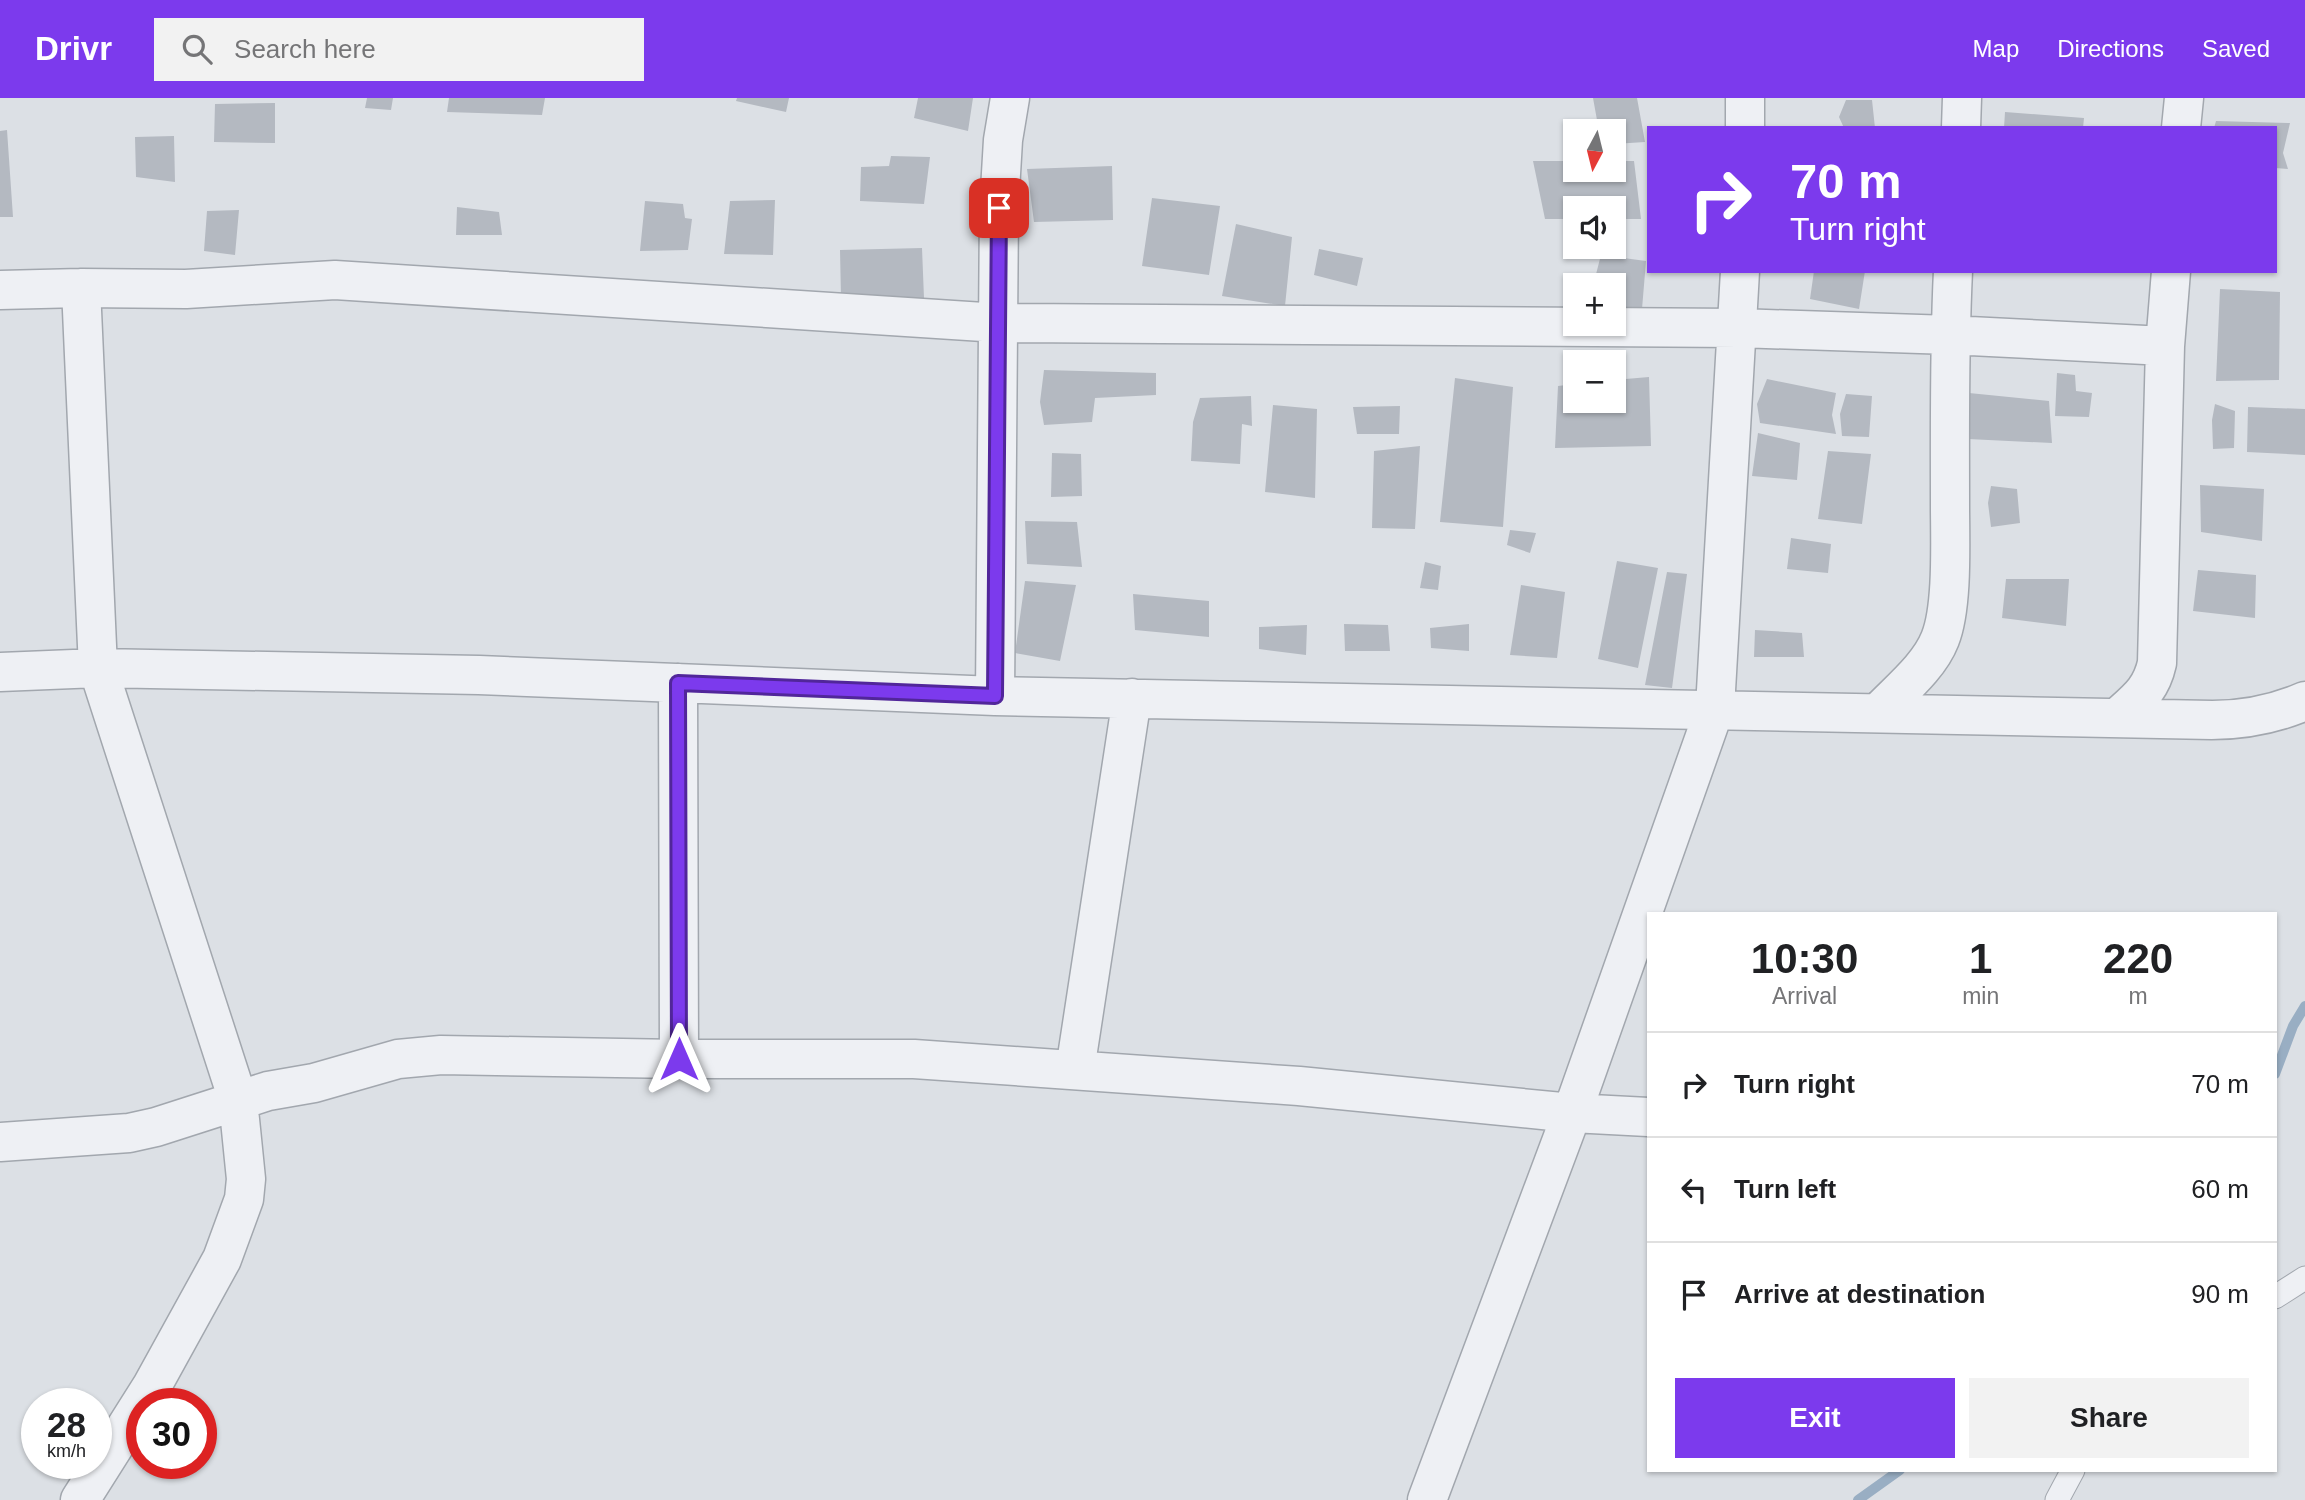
<!DOCTYPE html>
<html lang="en">
<head>
<meta charset="utf-8">
<style>
	:root { --surface:#fff; --page:#f2f2f2; --text:#202124; --muted:#757577; --line:#e0e0e0; --accent:#7c3aed }
	body { margin:0; font-family:Helvetica,sans-serif; background:var(--page); color:var(--text); height:100vh; display:flex; flex-direction:column; font-size:26px; white-space:nowrap }
	* { box-sizing:border-box; margin:0 }
	p { font-size:23px; color:var(--muted) }
	.icon { flex:none; width:38px; height:38px; fill:none; stroke:currentColor; stroke-width:2; stroke-linecap:round; stroke-linejoin:round }
	.map { position:relative; flex:1; overflow:hidden }
	.drawer { position:absolute; left:1647px; top:814px; width:630px; height:560px; display:flex; flex-direction:column; background:var(--surface); border-radius:0px; box-shadow:0 2px 5px #0004 }
	.drawer>* { flex:none }
	.hud { position:absolute; left:1647px; top:28px; width:630px; height:147px; border-radius:0px; box-shadow:0 2px 5px #0004; background:#7c3aed; color:#fff; overflow:hidden }
	.needle { width:46px; rotate:187deg }
	.controls { position:absolute; left:1563px; top:21px; display:grid; gap:14px }
	.controls a { display:grid; place-items:center; width:63px; height:63px; border-radius:0px; background:var(--surface); box-shadow:0 2px 5px #0004; font-size:35px }
	.speed { position:absolute; left:21px; top:1290px; display:flex; gap:14px; font-size:35px; font-weight:700; text-align:center }
	.speed>* { display:grid; place-content:center; width:91px; height:91px; border-radius:50%; background:var(--surface); box-shadow:0 2px 5px #0004; line-height:1 }
	.speed small { font-size:18px; font-weight:400 }
	.speed .limit { border:10px solid #d22; background:#fff; color:#111 }
	.pin { position:absolute; display:grid; place-items:center; width:60px; height:60px; color:#fff; margin:-30px; border-radius:14px; box-shadow:0 4px 10px #0006 }
	.me { position:absolute; width:77px; margin:-38px; rotate:0deg; stroke-linejoin:round; filter:drop-shadow(0 0 5px #0008) }
	.turn { display:flex; align-items:center; gap:24px; height:147px; padding:0 28px; font-size:32px }
	.turn .icon { width:91px; height:91px; stroke-width:2.5 }
	.turn b { display:block; font-size:49px; line-height:60px }
	.eta { display:flex; justify-content:space-evenly; align-items:center; height:119px; text-align:center }
	.eta b { font-size:42px; font-weight:600; line-height:49px }
	.action { display:flex; gap:14px; margin-top:auto; padding:14px 28px }
	.action a { flex:1; height:80px; border-radius:0px; background:var(--accent); color:#fff; font-size:28px; font-weight:600; line-height:80px; text-align:center }
	.action a+a { background:var(--page); color:var(--text) }
	ul { padding:0; list-style:none }
	li { display:flex; align-items:center; gap:21px; height:105px; padding:0 28px; border-top:2px solid var(--line) }
	li div { flex:1 }
	li b { display:block; font-size:26px }
	li em { font-style:normal }
	header { display:flex; align-items:center; gap:42px; box-sizing:border-box; height:98px; padding:0 35px; background:var(--accent); color:#fff }
	header strong { font-size:33px }
	nav { display:flex; gap:38px; margin-inline-start:auto; font-size:24px }
	.search { width:490px; height:63px; background:var(--page); display:flex; align-items:center; gap:18px; box-sizing:border-box; padding:0 24px; border-radius:0px; color:var(--muted); font-size:26px }
	.map>svg:first-child { display:block }
</style>
</head>
<body>
<header>
<strong>Drivr</strong>
<div class="search"><svg class="icon" aria-label="search" viewBox="0 0 24 24"><circle cx="10" cy="10" r="6"/><path d="M15 15l6 6"/></svg>Search here</div>
<nav><a>Map</a><a>Directions</a><a>Saved</a></nav>
</header>
<div class="map">
<svg width="2305" height="1402" viewBox="0 0 2305 1402">
	<rect width="100%" height="100%" fill="#dce0e5"/>
	<g fill="none" stroke-linecap="round" stroke-linejoin="round">
		<!-- stream -->
		<path stroke="#99aec3" stroke-width="10" d="M 2275,976 L 2293,928 L 2305,908
			M 1858,1402 L 1900,1372"/>
	</g>
	<!-- building -->
	<path fill="#b4b9c1" d="M 367,0 L 393,0 L 391,12 L 365,10 Z
		M 449,0 L 545,0 L 542,17 L 447,14 Z
		M 737,0 L 789,0 L 786,14 L 736,3 Z
		M 918,0 L 973,0 L 968,33 L 914,20 Z
		M 1593,0 L 1637,0 L 1645,44 L 1614,46 L 1614,33 L 1599,33 Z
		M 1846,2 L 1872,2 L 1875,30 L 1844,30 L 1839,19 Z
		M 275,5 L 275,45 L 214,44 L 215,6 Z
		M 2005,14 L 2084,20 L 2083,30 L 2004,30 Z
		M 2216,23 L 2290,25 L 2283,55 L 2288,71 L 2275,70 L 2275,30 L 2214,30 Z
		M 7,32 L 13,119 L 0,119 L 0,33 Z
		M 174,38 L 175,84 L 136,79 L 135,39 Z
		M 891,58 L 930,59 L 924,106 L 860,103 L 861,69 L 889,68 Z
		M 1533,63 L 1575,63 L 1575,72 L 1614,72 L 1614,63 L 1634,63 L 1641,121 L 1614,121 L 1614,110 L 1575,110 L 1575,121 L 1545,121 Z
		M 1112,68 L 1113,122 L 1034,124 L 1027,71 Z
		M 1152,100 L 1220,108 L 1209,177 L 1142,168 Z
		M 775,102 L 773,157 L 724,156 L 730,103 Z
		M 645,103 L 683,106 L 685,120 L 692,121 L 688,152 L 640,153 Z
		M 457,109 L 499,114 L 502,137 L 456,137 Z
		M 239,112 L 235,157 L 204,153 L 207,113 Z
		M 1236,126 L 1292,139 L 1285,208 L 1222,198 Z
		M 922,150 L 924,200 L 841,199 L 840,152 Z
		M 1319,151 L 1363,160 L 1357,188 L 1314,177 Z
		M 1601,157 L 1646,163 L 1642,211 L 1614,209 L 1614,187 L 1596,187 L 1595,180 Z
		M 1814,173 L 1865,173 L 1859,211 L 1810,201 Z
		M 2220,191 L 2280,194 L 2279,282 L 2216,283 Z
		M 1044,272 L 1156,275 L 1156,297 L 1095,300 L 1092,324 L 1044,327 L 1040,304 Z
		M 2057,275 L 2075,277 L 2076,293 L 2092,295 L 2089,319 L 2055,318 Z
		M 1649,279 L 1651,348 L 1555,350 L 1558,288 L 1575,286 L 1575,303 L 1614,303 L 1614,282 Z
		M 1455,280 L 1513,289 L 1503,429 L 1440,424 Z
		M 1767,281 L 1836,295 L 1832,317 L 1836,336 L 1760,325 L 1757,306 Z
		M 1969,295 L 2049,303 L 2052,345 L 1968,341 L 1970,320 Z
		M 1846,296 L 1872,298 L 1869,339 L 1842,338 L 1840,316 Z
		M 1251,298 L 1252,328 L 1242,326 L 1240,366 L 1191,363 L 1193,324 L 1200,300 Z
		M 2215,306 L 2235,313 L 2234,350 L 2213,351 L 2212,322 Z
		M 1273,307 L 1317,311 L 1315,400 L 1265,394 Z
		M 1400,308 L 1399,336 L 1357,336 L 1353,309 Z
		M 2248,309 L 2305,311 L 2305,357 L 2247,354 Z
		M 1758,335 L 1800,345 L 1797,382 L 1752,378 Z
		M 1420,348 L 1415,431 L 1372,430 L 1374,353 Z
		M 1828,353 L 1871,356 L 1862,426 L 1818,421 Z
		M 1052,355 L 1081,356 L 1082,398 L 1051,399 Z
		M 2200,387 L 2264,391 L 2262,443 L 2201,434 Z
		M 1991,388 L 2017,391 L 2020,425 L 1991,429 L 1988,405 Z
		M 1025,423 L 1077,424 L 1082,469 L 1027,466 Z
		M 1510,432 L 1536,435 L 1530,455 L 1507,447 Z
		M 1791,440 L 1831,446 L 1828,475 L 1787,471 Z
		M 1617,463 L 1658,470 L 1638,570 L 1598,561 Z
		M 1425,464 L 1441,468 L 1438,492 L 1420,490 Z
		M 2198,472 L 2256,477 L 2255,520 L 2193,513 Z
		M 1667,474 L 1687,476 L 1672,590 L 1645,587 Z
		M 2006,481 L 2069,481 L 2066,528 L 2002,520 Z
		M 1025,483 L 1076,487 L 1060,563 L 1015,555 Z
		M 1521,487 L 1565,494 L 1557,560 L 1510,557 Z
		M 1133,496 L 1209,503 L 1209,539 L 1135,532 Z
		M 1344,526 L 1388,527 L 1390,553 L 1345,553 Z
		M 1469,526 L 1469,553 L 1431,550 L 1430,530 Z
		M 1307,527 L 1306,557 L 1259,551 L 1259,529 Z
		M 1755,532 L 1802,535 L 1804,559 L 1754,559 Z"/>
	<g fill="none" stroke-linecap="round" stroke-linejoin="round">
		<!-- lane casing -->
		<g stroke="#a2a7ae" stroke-width="25">
			<path id="lane" d="M 2275,1199 L 2305,1180
				M 2057,1402 L 2073,1372"/>
		</g>
		<!-- street casing -->
		<g stroke="#a2a7ae" stroke-width="41">
			<path id="street" d="M 1745,30 L 1745,0
				M 1961,30 L 1962,0
				M 2181,30 L 2184,0
				M 0,192 L 81,190 L 186,191 L 335,182 L 999,225 L 1738,230 L 1950,237 L 2165,248
				M 0,574 L 98,570 L 479,577 L 995,598 L 2212,622 C 2244,622 2275,616 2305,603
				M 678,585 L 679,961
				M 995,598 L 999,109 L 1003,42 L 1010,0
				M 1879,614 C 1900,592 1929,569 1940,541 C 1953,509 1950,443 1950,408 C 1950,330 1949,251 1953,173
				M 2118,619 C 2138,601 2151,592 2157,565 L 2165,248 L 2171,173
				M 1075,972 L 1132,600
				M 0,1044 L 129,1035 L 156,1029 L 268,993 L 314,985 L 398,961 L 441,957 L 679,961 L 914,961 L 1299,988 L 1572,1015 L 1648,1019
				M 80,1402 L 152,1288 L 222,1161 L 244,1101 L 246,1081 L 238,1002 L 98,570 L 81,190
				M 1427,1402 L 1572,1015 L 1715,610 L 1740,173"/>
		</g>
		<!-- lane -->
		<use href="#lane" stroke="#eef0f4" stroke-width="23"/>
		<!-- street -->
		<use href="#street" stroke="#eef0f4" stroke-width="38"/>
	</g>
	<g fill="none" stroke-linecap="round" stroke-linejoin="round">
		<!-- route casing -->
		<g stroke="#51269a" stroke-width="18">
			<path id="route" d="M 679,961 L 678,585 L 995,598 L 999,110"/>
		</g>
		<!-- route -->
		<use href="#route" stroke="#7c3aed" stroke-width="12"/>
	</g>
</svg>
<div class="controls">
<a><svg class="needle" viewBox="-14 -14 28 28"><path d="M0-13l5 13h-10z" fill="#e53935"/><path d="M0 13l5-13h-10z" fill="#757577"/></svg></a>
<a><svg class="icon" aria-label="sound" viewBox="0 0 24 24"><path d="M4 9h4l5-4v14l-5-4H4zM17 9q2 3 0 6"/></svg></a>
<a>+</a>
<a>−</a>
</div>
<div class="speed"><div>28<small>km/h</small></div><div class="limit">30</div></div>
<div class="pin" style="left:999px;top:110px;background:#d93025"><svg class="icon" aria-label="arrive" viewBox="0 0 24 24"><path d="M6 21V4h12l-3 4 3 4H6"/></svg></div>
<svg class="me" style="left:679px;top:961px" viewBox="-20 -20 40 40"><path d="M0-17L14 15 0 8-14 15z" fill="#7c3aed" stroke="#fff" stroke-width="4"/></svg>
<div class="hud">
<div class="turn"><svg class="icon" aria-label="right" viewBox="0 0 24 24"><path d="M7 20v-9h11M14 6l5 5-5 5"/></svg><div><b>70 m</b>Turn right</div></div>
</div>
<section class="drawer">
<div class="eta">
<div><b>10:30</b><p>Arrival</p></div>
<div><b>1</b><p>min</p></div>
<div><b>220</b><p>m</p></div>
</div>
<ul>
<li><svg class="icon" aria-label="right" viewBox="0 0 24 24"><path d="M7 20v-9h11M14 6l5 5-5 5"/></svg><div><b>Turn right</b></div><em>70 m</em></li>
<li><svg class="icon" aria-label="left" viewBox="0 0 24 24"><path d="M17 20v-9H6M10 6l-5 5 5 5"/></svg><div><b>Turn left</b></div><em>60 m</em></li>
<li><svg class="icon" aria-label="arrive" viewBox="0 0 24 24"><path d="M6 21V4h12l-3 4 3 4H6"/></svg><div><b>Arrive at destination</b></div><em>90 m</em></li>
</ul>
<div class="action"><a>Exit</a><a>Share</a></div>
</section>
</div>
</body>
</html>
